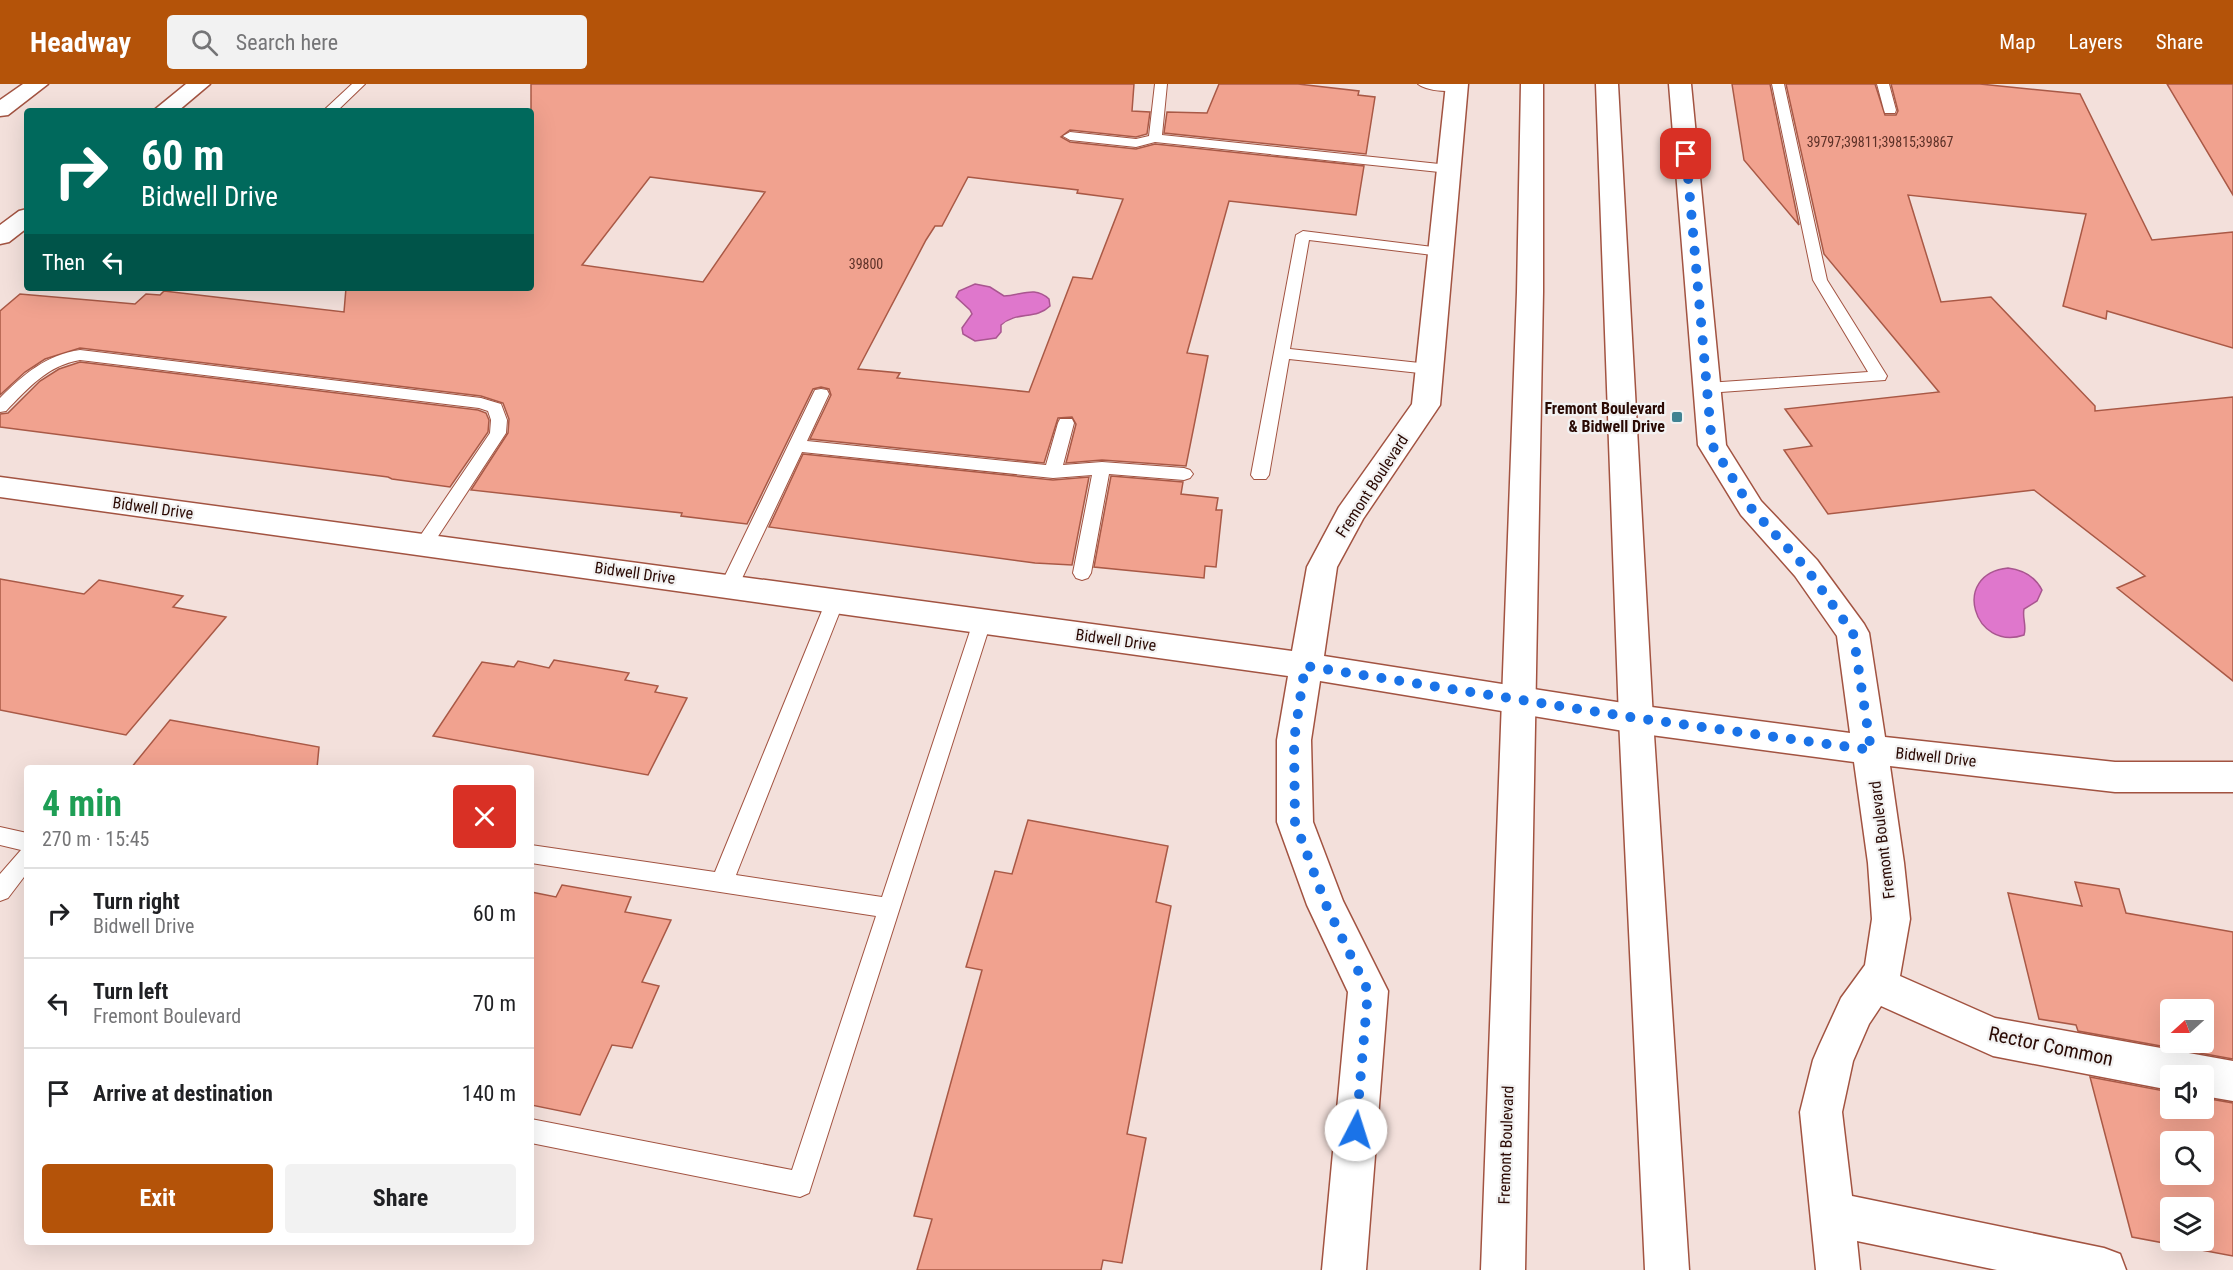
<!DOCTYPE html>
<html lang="en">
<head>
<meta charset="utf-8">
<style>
	:root { --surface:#fff; --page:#f2f2f2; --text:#202124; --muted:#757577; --line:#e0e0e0; --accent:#b45309 }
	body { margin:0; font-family:"Roboto Condensed",sans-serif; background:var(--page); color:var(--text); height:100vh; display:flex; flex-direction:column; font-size:22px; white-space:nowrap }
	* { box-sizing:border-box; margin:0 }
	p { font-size:20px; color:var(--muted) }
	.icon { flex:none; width:33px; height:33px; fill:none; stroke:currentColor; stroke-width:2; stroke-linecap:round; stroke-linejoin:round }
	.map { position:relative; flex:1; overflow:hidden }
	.side { position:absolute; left:24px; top:681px; width:510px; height:480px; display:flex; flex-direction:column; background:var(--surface); border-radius:6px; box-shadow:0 6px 24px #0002 }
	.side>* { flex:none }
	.hud { position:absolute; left:24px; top:24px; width:510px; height:183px; border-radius:6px; box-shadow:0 6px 24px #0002; background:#00695c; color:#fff; overflow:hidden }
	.needle { width:39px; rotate:249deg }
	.fabs { position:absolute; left:2160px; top:915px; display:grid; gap:12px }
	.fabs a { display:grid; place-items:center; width:54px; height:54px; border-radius:6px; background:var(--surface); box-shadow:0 6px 24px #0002; font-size:30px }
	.pin { position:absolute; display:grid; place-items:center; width:51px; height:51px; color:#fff; margin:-26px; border-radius:12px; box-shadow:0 3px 9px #0006 }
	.me { position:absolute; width:66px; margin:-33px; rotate:5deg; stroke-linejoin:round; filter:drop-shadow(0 0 4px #0008) }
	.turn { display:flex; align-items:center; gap:21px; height:126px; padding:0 18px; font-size:27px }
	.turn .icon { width:78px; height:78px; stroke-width:2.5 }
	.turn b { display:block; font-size:42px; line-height:51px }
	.then { display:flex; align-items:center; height:57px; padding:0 18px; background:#0003; gap:12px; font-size:22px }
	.round { display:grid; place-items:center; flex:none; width:63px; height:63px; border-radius:6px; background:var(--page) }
	.head { display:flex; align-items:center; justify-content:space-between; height:102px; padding:0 18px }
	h1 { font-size:36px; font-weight:700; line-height:45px; color:#1e9e55 }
	.cta { display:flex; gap:12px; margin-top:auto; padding:12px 18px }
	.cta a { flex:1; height:69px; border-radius:6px; background:var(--accent); color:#fff; font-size:24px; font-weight:700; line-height:69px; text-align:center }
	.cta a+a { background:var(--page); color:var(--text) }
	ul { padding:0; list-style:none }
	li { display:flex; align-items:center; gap:18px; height:90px; padding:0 18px; border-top:2px solid var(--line) }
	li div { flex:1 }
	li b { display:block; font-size:22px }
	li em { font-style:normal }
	header { display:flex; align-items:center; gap:36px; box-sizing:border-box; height:84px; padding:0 30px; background:var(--accent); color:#fff }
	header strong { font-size:28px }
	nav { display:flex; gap:33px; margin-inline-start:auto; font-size:21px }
	.search { width:420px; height:54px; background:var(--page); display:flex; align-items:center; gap:15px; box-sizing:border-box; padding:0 21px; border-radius:6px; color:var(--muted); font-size:22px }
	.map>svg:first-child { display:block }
</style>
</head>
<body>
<header>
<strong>Headway</strong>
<div class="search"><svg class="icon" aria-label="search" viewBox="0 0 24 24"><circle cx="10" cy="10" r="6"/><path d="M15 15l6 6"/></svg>Search here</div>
<nav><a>Map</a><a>Layers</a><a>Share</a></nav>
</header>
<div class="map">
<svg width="2233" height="1186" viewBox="0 0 2233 1186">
	<rect width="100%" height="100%" fill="#f3e0db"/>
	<!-- water -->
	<path fill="#df77cc" stroke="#a95690" stroke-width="1.5" d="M 975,200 L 990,203 L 1004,212 C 1021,212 1034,201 1049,215 L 1050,222 C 1036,236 1016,227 1001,241 L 1001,248 L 996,254 L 975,257 L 963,250 L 962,244 L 972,230 L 970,226 L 956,213 L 959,207 Z
		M 2008,484 C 2023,486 2035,492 2042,506 L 2037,517 L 2024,525 C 2022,534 2027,542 2024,551 C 1974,568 1950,490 2008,484 Z"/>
	<!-- building -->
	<path fill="#f1a28f" stroke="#a95946" stroke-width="1.5" fill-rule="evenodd" d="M 531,0 L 1134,0 L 1132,27 L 1150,28 L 1147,50 L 1136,53 L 1070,46 L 1061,53 L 1070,58 L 1136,65 L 1155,60 L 1364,82 L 1356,131 L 1229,117 L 1187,269 L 1208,272 L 1186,382 L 1102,376 L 1066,379 L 1076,340 L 1072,333 L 1058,334 L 1044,379 L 810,355 L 831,311 L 829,305 L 821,303 L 813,305 L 747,440 L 681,432 L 682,429 L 471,406 L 508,349 L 509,335 L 503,319 L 481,312 L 80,264 L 45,275 L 25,288 L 0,311 L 0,227 L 20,210 L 135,220 L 146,210 L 160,211 L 164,207 L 344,228 L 346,204 L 531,204 ZM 650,93 L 765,108 L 703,198 L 582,181 ZM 968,93 L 1078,106 L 1077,109 L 1123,115 L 1092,195 L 1073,193 L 1029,308 L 897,294 L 900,289 L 858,285 L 926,156 L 935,142 L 942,142 Z
		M 1219,0 L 1298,0 L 1359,7 L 1358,11 L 1375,13 L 1366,70 L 1164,49 L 1167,28 L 1207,29 Z
		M 1732,0 L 1770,0 L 1799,141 L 1744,76 Z
		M 1786,0 L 1875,0 L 1885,31 L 1896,31 L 1898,27 L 1891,0 L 1980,0 L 2080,10 L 2152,156 L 2233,148 L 2233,264 L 2107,227 L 2106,235 L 2063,222 L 2086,130 L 1908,111 L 1941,218 L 1991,213 L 2095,322 L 2095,327 L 2233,313 L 2233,597 L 2117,504 L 2145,492 L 2034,406 L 1828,430 L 1784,366 L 1812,362 L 1785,325 L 1939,308 L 1824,170 Z
		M 2167,0 L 2233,0 L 2233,111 Z
		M 80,278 L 478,326 L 486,329 L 489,336 L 488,348 L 450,403 L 392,395 L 388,393 L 0,343 L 0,330 L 8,329 L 40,297 L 59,285 Z
		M 803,370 L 1053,396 L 1089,393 L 1072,481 L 1035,479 L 769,443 Z
		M 1111,392 L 1183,398 L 1181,410 L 1218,414 L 1216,426 L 1222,426 L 1216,483 L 1205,482 L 1204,494 L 1094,483 Z
		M 0,495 L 84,510 L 99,496 L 183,512 L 173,523 L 226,533 L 126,651 L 0,626 Z
		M 554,576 L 629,589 L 625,596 L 658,602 L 655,608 L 687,614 L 648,691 L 433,652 L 482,578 L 514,583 L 518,577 L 549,584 Z
		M 170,636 L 319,663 L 317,684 L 131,684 Z
		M 1028,736 L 1168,762 L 1156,818 L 1171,822 L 1127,1050 L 1146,1054 L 1122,1179 L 1103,1176 L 1101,1186 L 917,1186 L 932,1135 L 914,1132 L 982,886 L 966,883 L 995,787 L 1012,790 Z
		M 2075,798 L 2119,805 L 2126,829 L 2233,848 L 2233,975 L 2078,947 L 2076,941 L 2039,935 L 2008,809 L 2082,822 ZM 2170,926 L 2204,926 L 2204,958 L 2170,958 Z
		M 562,801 L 631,813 L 625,828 L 671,836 L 642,898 L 659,902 L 632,964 L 612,961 L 580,1031 L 531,1021 L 531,808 L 556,813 Z
		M 2090,993 L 2170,1008 L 2170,1024 L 2204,1024 L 2204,1014 L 2233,1019 L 2233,1172 L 2132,1153 ZM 2170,1058 L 2204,1058 L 2204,1090 L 2170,1090 ZM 2170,1124 L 2204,1124 L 2204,1156 L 2170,1156 Z"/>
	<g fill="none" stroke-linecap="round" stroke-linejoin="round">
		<!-- service casing -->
		<g stroke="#a25341" stroke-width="2">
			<path id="service" d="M 352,0 L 365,0 L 337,27 L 323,27 Z
				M 1155,0 L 1167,0 L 1162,51 L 1449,81 L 1456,85 L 1449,89 L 1155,58 L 1136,63 L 1070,56 L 1063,52 L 1070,48 L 1136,55 L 1149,52 Z
				M 1418,0 L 1460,0 L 1463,3 C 1455,10 1426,7 1418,0 Z
				M 1772,0 L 1784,0 L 1827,196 L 1887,292 L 1885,296 L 1707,309 L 1701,308 L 1699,304 L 1701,300 L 1707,299 L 1868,288 L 1813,196 Z
				M 1877,0 L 1889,0 L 1896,26 L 1895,29 L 1885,29 L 1884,26 Z
				M 1303,147 L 1441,164 L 1448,168 L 1441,172 L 1309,156 L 1290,265 L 1429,280 L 1437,285 L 1429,290 L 1289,275 L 1269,391 L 1266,395 L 1254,395 L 1251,391 L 1296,151 Z
				M 80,266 L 481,314 L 501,320 L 507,336 L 506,349 L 429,466 L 423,468 L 417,466 L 414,461 L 490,349 L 491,336 L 488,327 L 479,324 L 80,276 C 48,281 27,305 6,327 L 0,328 L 0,314 C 24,290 46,271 80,266 Z
				M 821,305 L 827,306 L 829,310 L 807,357 L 1046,381 L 1058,339 L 1060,335 L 1072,335 L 1074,339 L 1063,381 L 1102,378 L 1184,384 L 1190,386 L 1193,390 L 1190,394 L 1184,396 L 1109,390 L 1091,489 L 1088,494 L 1082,496 L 1076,494 L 1073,489 L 1092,391 L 1053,394 L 802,368 L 736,507 L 729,509 L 722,507 L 720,502 L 813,310 L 815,306 Z
				M 835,510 L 842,512 L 844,517 L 736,791 L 882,813 L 973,538 L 975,533 L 982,531 L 989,533 L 991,538 L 809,1109 L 800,1113 L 531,1059 L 531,1035 L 792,1086 L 876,832 L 531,779 L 531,761 L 715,788 L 826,517 L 828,512 Z
				M 0,743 L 27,749 L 27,789 L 8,814 L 0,817 L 0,790 L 21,766 L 0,761 Z"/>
		</g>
		<!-- minor casing -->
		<g stroke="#a25341" stroke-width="3">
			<path id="minor" d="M 23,0 L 48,0 L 8,31 L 0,32 L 0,16 Z
				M 186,0 L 210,0 L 178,27 L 153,27 Z
				M 1446,0 L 1468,0 L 1440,321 L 1363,435 L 1337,483 L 1324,572 L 1636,621 L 1850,649 L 1837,552 L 1795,492 L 1741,431 L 1698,361 L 1669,0 L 1691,0 L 1726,361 L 1761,417 L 1817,476 L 1864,540 L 1869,549 L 1885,653 L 2115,678 L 2233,678 L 2233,708 L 2115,708 L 1890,682 L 1904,779 L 1910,835 L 1900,892 L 1995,934 L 2233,977 L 2233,1017 L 2204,1012 L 2204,992 L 2170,992 L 2170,1006 L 1993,972 L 1881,922 L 1869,940 L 1853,977 L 1842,1028 L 1852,1112 L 2104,1164 L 2120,1170 L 2126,1186 L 1997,1186 L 1857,1157 L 1860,1186 L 1816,1186 L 1800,1028 L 1813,976 L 1819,962 L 1841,914 L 1865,881 L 1872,835 L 1868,779 L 1854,678 L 1636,649 L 1320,597 L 1311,656 L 1313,738 L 1343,817 L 1388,907 L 1366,1186 L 1322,1186 L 1348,908 L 1307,821 L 1277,738 L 1277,656 L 1288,592 L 0,413 L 0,393 L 1292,567 L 1307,483 L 1339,423 L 1412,320 Z
				M 27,125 L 27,144 L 9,158 L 0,160 L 0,141 L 19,127 Z"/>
		</g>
		<!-- primary casing -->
		<g stroke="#a25341" stroke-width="3">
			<path id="primary" d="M 1521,0 L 1543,0 L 1543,208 L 1525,1186 L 1481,1186 L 1517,208 Z
				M 1596,0 L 1618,0 L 1653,635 L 1689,1186 L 1645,1186 L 1619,635 Z"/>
		</g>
		<!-- service -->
		<use href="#service" fill="#fff" fill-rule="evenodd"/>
		<!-- minor -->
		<use href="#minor" fill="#fff" fill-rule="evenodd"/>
		<!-- primary -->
		<use href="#primary" fill="#fff" fill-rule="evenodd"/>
	</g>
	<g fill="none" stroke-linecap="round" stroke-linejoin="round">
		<!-- route -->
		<path stroke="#1a73e8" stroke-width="10" stroke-dasharray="0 18" d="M 1356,1046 L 1368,907 L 1326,821 L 1295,738 L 1294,656 L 1305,582 L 1636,634 L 1871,666 L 1853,549 L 1806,484 L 1751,424 L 1712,361 L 1686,70"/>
	</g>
	<!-- markers -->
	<rect fill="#408393" stroke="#f2f2f2" stroke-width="2" x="1671" y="327" width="12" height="12" rx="3"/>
	<g text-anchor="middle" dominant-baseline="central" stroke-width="4.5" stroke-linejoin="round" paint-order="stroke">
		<!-- number labels -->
		<g font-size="14" fill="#5c3027">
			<text x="1880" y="58">39797;39811;39815;39867</text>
			<text x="866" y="180">39800</text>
		</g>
		<!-- poi labels -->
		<g font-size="16" font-weight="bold" fill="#2a0a04" stroke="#f2f2f2" text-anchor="end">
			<text x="1665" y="324">Fremont Boulevard<tspan x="1665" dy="18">&amp; Bidwell Drive</tspan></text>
		</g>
		<!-- street labels -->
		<g font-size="16" fill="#2a0a04" stroke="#f2f2f2">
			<text transform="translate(1372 402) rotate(-57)">Fremont Boulevard</text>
			<text transform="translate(153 424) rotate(8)">Bidwell Drive</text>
			<text transform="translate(635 489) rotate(8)">Bidwell Drive</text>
			<text transform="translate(1116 556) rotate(8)">Bidwell Drive</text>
			<text transform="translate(1936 673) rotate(6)">Bidwell Drive</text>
			<text transform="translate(1882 756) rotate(-97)">Fremont Boulevard</text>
			<text transform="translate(1506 1061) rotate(-88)">Fremont Boulevard</text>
		</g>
		<!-- near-street labels -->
		<g font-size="20" fill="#2a0a04" stroke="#f2f2f2">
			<text transform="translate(2051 962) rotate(12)">Rector Common</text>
		</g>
	</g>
</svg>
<div class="fabs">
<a><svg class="needle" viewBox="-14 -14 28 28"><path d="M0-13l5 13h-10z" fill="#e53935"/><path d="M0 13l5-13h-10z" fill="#757577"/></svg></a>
<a><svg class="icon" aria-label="sound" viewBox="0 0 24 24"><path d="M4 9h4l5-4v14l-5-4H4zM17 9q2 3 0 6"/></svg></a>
<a><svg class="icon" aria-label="search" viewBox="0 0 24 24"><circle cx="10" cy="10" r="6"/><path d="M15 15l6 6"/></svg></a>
<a><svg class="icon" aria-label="layers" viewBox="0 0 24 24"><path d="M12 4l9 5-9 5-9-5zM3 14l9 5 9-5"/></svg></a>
</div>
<div class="pin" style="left:1686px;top:70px;background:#d93025"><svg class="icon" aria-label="arrive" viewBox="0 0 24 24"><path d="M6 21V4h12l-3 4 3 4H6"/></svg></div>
<svg class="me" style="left:1356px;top:1046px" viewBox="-20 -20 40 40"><circle r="19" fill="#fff"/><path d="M0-13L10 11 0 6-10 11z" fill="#1a73e8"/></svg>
<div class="hud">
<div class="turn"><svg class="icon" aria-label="right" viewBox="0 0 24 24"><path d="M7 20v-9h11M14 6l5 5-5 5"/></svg><div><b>60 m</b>Bidwell Drive</div></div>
<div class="then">Then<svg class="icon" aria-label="left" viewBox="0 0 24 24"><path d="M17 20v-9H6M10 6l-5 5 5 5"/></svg></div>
</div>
<section class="side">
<div class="head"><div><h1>4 min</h1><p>270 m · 15:45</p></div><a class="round" style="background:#d93025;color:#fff"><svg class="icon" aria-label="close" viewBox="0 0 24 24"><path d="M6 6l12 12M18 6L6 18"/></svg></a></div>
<ul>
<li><svg class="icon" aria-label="right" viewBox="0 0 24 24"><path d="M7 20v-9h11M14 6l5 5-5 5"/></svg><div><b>Turn right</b><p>Bidwell Drive</p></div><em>60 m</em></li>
<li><svg class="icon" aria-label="left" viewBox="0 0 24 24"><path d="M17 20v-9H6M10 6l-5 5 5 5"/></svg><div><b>Turn left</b><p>Fremont Boulevard</p></div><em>70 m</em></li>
<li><svg class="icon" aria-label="arrive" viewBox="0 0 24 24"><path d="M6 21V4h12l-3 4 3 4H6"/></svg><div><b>Arrive at destination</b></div><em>140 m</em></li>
</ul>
<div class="cta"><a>Exit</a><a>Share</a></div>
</section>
</div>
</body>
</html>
